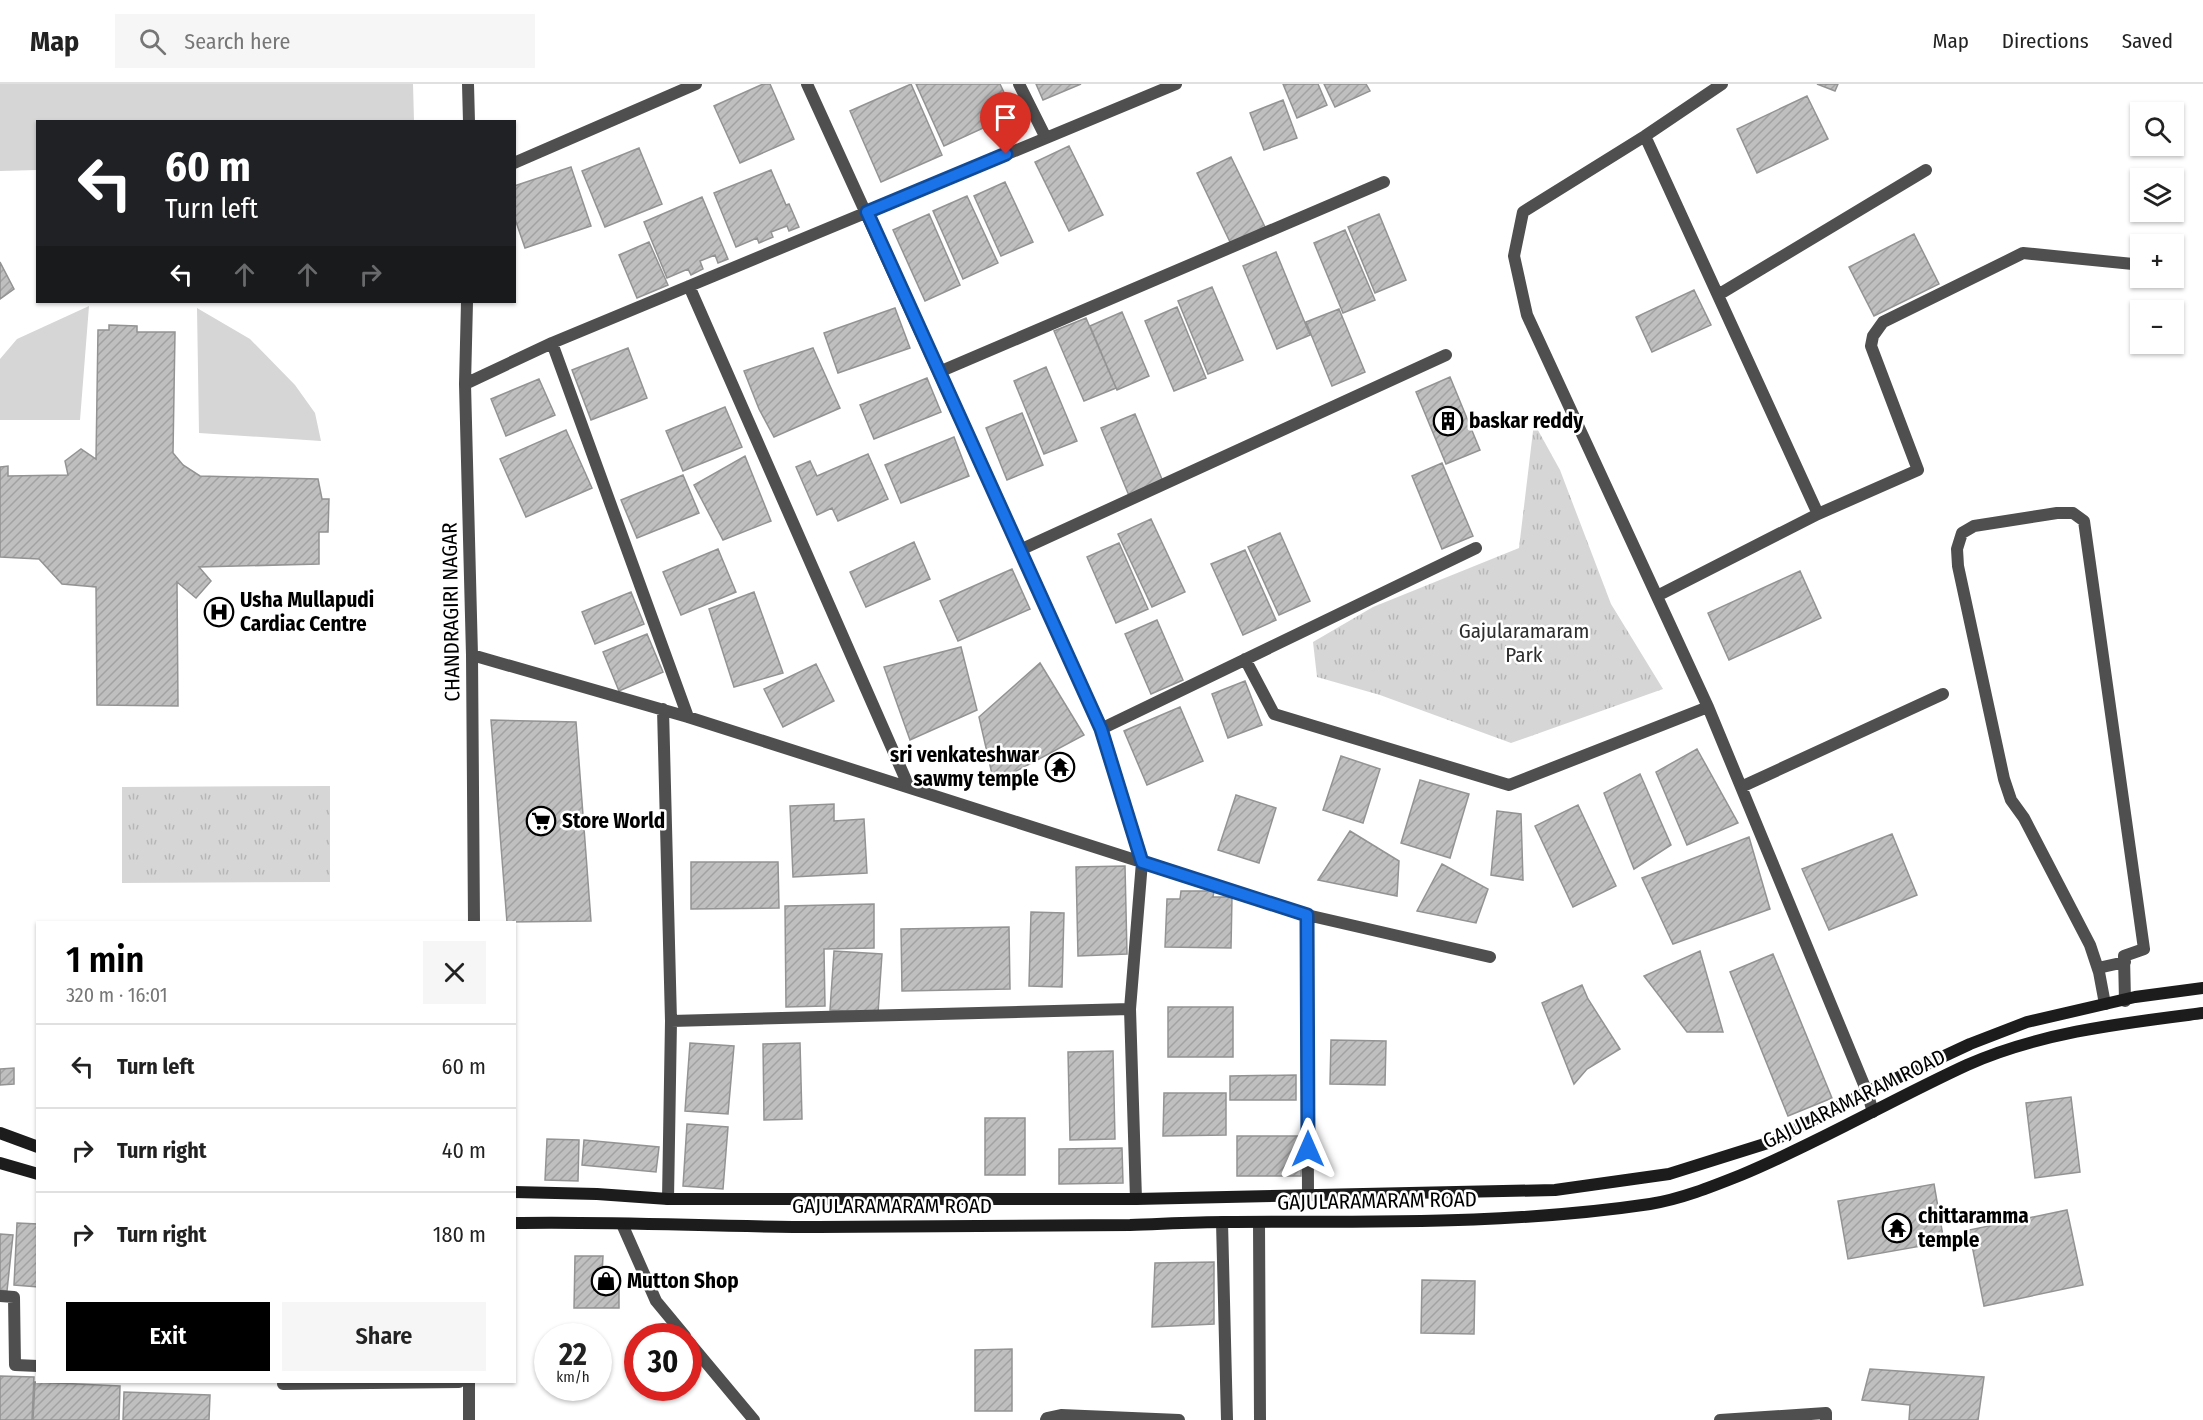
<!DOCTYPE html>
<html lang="en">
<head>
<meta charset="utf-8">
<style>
	:root { --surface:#fff; --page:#f6f6f6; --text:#222; --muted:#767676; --line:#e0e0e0; --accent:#000 }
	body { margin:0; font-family:"Fira Sans Condensed",sans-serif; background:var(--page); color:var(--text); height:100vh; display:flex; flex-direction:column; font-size:22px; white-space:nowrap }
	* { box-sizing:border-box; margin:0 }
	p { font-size:20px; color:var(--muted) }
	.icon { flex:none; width:33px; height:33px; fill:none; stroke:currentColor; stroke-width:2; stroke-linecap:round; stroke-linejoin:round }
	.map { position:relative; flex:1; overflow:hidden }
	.side { position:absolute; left:36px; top:837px; width:480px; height:462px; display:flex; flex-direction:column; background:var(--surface); border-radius:0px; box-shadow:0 2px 4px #0004 }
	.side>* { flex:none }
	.top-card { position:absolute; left:36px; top:36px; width:480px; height:183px; border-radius:0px; box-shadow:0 2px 4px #0004; background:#202124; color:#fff; overflow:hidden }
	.buttons { position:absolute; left:2130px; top:18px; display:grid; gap:12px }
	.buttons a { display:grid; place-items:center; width:54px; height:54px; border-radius:0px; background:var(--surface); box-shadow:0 2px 4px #0004; font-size:30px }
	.speed { position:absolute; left:534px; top:1239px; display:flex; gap:12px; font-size:30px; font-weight:700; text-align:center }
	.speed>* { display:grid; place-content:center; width:78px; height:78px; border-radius:50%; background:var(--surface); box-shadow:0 2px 4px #0004; line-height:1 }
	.speed small { font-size:15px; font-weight:400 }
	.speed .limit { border:9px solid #d22; background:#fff; color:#111 }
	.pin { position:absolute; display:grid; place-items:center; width:51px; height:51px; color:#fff; margin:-62px -26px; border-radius:50% 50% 50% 0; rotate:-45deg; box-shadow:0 0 6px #0007 }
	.pin .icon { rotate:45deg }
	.me { position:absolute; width:66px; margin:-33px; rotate:0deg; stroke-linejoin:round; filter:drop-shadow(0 0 4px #0008) }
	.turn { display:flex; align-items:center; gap:21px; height:126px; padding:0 30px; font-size:27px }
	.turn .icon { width:78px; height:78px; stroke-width:2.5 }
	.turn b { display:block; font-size:42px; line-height:51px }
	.lanes { display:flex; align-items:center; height:57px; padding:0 30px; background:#0003; justify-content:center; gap:30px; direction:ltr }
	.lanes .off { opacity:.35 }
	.round { display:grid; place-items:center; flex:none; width:63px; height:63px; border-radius:0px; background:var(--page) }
	.summary { display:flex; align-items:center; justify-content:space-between; height:102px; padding:0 30px }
	h1 { font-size:36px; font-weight:600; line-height:45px; color:var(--accent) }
	.primary-button { display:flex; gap:12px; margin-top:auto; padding:12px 30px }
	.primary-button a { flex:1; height:69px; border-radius:0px; background:var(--accent); color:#fff; font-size:24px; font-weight:600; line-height:69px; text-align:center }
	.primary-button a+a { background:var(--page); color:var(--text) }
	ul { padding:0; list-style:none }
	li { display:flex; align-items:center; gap:18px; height:84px; padding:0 30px; border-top:2px solid var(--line) }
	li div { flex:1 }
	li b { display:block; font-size:22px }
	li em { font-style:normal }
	header { display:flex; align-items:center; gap:36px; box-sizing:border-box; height:84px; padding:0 30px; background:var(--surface); border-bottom:2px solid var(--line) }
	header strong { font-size:28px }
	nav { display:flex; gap:33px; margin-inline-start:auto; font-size:21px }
	.search { width:420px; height:54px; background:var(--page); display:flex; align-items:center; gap:15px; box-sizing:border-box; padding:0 21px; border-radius:0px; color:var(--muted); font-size:22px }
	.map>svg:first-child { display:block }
</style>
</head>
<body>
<header>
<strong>Map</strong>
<div class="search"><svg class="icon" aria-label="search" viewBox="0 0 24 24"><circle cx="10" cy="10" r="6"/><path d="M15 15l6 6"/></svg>Search here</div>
<nav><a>Map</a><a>Directions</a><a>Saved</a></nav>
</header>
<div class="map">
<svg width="2203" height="1336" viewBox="0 0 2203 1336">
	<defs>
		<pattern id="park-tufts" width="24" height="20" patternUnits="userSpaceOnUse" patternTransform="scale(1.5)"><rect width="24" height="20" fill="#d6d6d6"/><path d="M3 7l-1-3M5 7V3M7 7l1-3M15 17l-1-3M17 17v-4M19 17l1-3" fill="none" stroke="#b6b6b6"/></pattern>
		<pattern id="building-hatch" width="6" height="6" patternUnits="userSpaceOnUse" patternTransform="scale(1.5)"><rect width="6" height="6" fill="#bfbfbf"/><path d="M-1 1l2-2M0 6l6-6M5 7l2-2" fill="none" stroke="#a2a2a2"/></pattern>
	</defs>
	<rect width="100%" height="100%" fill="#fff"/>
	<!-- grass -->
	<path fill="#d6d6d6" d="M 0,0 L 413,0 L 414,37 L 38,38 L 37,86 L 0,87 Z
		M 89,222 L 80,336 L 0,336 L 0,275 L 17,255 Z
		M 197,224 L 250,255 L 295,301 L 315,329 L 321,357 L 199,349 Z"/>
	<!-- park -->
	<path fill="url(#park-tufts)" d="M 1534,339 L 1560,386 L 1611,520 L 1663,605 L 1511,659 L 1380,611 L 1317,593 L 1313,558 L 1373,523 L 1519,464 Z
		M 330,702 L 330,798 L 122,799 L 122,703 Z"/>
	<!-- building -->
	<path fill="url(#building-hatch)" stroke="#939393" stroke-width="1.5" d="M 763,0 L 770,0 L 794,55 L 740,79 L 714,22 Z
		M 911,0 L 942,71 L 881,98 L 850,27 Z
		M 916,0 L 1000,0 L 1014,30 L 944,62 Z
		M 1036,0 L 1081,0 L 1043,16 Z
		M 1283,0 L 1318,0 L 1327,21 L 1297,34 Z
		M 1324,0 L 1366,0 L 1370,7 L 1335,23 Z
		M 1817,0 L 1838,0 L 1835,7 Z
		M 1807,12 L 1828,55 L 1757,89 L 1737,45 Z
		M 1283,16 L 1297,54 L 1264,66 L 1250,29 Z
		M 1069,62 L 1103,131 L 1069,147 L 1035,78 Z
		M 639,64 L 662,120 L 605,143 L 582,87 Z
		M 1231,73 L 1265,143 L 1231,160 L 1197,89 Z
		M 571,83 L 591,142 L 525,164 L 514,132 L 514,102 Z
		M 771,86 L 786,121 L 789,120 L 799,143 L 789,147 L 787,142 L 771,148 L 773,153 L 759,159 L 757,154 L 736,163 L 714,109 Z
		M 1005,98 L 1033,158 L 1001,172 L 974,112 Z
		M 967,112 L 998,179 L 963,195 L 933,127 Z
		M 702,113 L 728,175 L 718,179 L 715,171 L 700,177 L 703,185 L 691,191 L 688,185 L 667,194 L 644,138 Z
		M 929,130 L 960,201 L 925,217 L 893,146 Z
		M 1379,130 L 1406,196 L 1375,209 L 1348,143 Z
		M 1345,146 L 1375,216 L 1343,229 L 1314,159 Z
		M 1914,150 L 1939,200 L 1874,232 L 1849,183 Z
		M 649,158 L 668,201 L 637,214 L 619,171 Z
		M 1276,168 L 1310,251 L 1277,265 L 1243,182 Z
		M 0,178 L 14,205 L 0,215 Z
		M 1212,203 L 1243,276 L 1208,290 L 1178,217 Z
		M 1694,206 L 1711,241 L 1652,268 L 1636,233 Z
		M 1177,223 L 1206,294 L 1174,307 L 1145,237 Z
		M 895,224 L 910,264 L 838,289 L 824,249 Z
		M 1339,225 L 1365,288 L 1332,302 L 1306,238 Z
		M 1122,228 L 1149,292 L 1117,306 L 1090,242 Z
		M 1086,234 L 1116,304 L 1084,317 L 1054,247 Z
		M 109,241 L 137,242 L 137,248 L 175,248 L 173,369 L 183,381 L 200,392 L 318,395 L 322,415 L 329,415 L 328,448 L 319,448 L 319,480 L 199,483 L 211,497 L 196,514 L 177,498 L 178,622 L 97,621 L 96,503 L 62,500 L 39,475 L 0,473 L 0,383 L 8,382 L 8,392 L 68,391 L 65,377 L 81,365 L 96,375 L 98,246 L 109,246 Z
		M 628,264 L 647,314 L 591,336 L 572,286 Z
		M 813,264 L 840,324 L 774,353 L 759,325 L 744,287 Z
		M 1046,283 L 1077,357 L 1044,370 L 1014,297 Z
		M 1450,293 L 1480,366 L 1446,380 L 1416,308 Z
		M 927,294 L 941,328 L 874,355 L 860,321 Z
		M 539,295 L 555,331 L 506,352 L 491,315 Z
		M 725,323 L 742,363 L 683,387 L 666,347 Z
		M 1022,329 L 1043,381 L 1007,396 L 986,344 Z
		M 1135,330 L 1164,400 L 1130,414 L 1101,344 Z
		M 566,346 L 592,404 L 526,433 L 500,375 Z
		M 954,353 L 969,392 L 901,419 L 885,381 Z
		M 868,370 L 888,415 L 838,437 L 832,424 L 817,431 L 796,383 L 810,377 L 817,392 Z
		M 745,372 L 771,437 L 723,456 L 694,401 Z
		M 1442,379 L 1473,452 L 1442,465 L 1412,392 Z
		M 683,391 L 699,429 L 637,454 L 621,416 Z
		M 1151,435 L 1185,508 L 1152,523 L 1118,450 Z
		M 1280,449 L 1310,517 L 1279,531 L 1248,463 Z
		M 914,458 L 930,495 L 866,523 L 850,488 Z
		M 1119,459 L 1148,525 L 1116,539 L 1087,473 Z
		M 718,465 L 736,508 L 681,531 L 663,488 Z
		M 1245,466 L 1276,536 L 1243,551 L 1211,480 Z
		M 1012,485 L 1030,525 L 958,557 L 940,517 Z
		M 1800,487 L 1821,534 L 1729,576 L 1708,529 Z
		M 631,508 L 644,540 L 595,560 L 582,528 Z
		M 754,508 L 783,589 L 734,603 L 709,525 Z
		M 1157,536 L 1183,596 L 1151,610 L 1125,550 Z
		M 647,550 L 663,588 L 619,607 L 603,568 Z
		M 961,563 L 977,626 L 910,656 L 884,583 Z
		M 1040,579 L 1084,651 L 994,699 L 979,633 Z
		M 816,580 L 834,617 L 783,643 L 764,605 Z
		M 1245,597 L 1262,641 L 1228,654 L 1212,610 Z
		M 1180,623 L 1203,677 L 1147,701 L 1124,647 Z
		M 491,636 L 576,638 L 591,837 L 507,838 Z
		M 1697,665 L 1738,739 L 1687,761 L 1656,688 Z
		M 1341,672 L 1380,685 L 1363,739 L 1323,726 Z
		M 1640,690 L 1671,761 L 1634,785 L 1604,709 Z
		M 1420,696 L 1469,710 L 1450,774 L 1401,759 Z
		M 1236,711 L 1276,724 L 1259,779 L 1218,766 Z
		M 834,720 L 834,737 L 864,735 L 867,789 L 793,793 L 790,722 Z
		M 1578,721 L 1616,802 L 1573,823 L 1535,742 Z
		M 1497,727 L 1521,730 L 1523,796 L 1491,791 Z
		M 1350,747 L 1399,777 L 1397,812 L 1318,796 Z
		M 1892,750 L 1917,811 L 1829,846 L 1802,785 Z
		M 1749,753 L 1770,825 L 1673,860 L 1642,794 Z
		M 691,778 L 778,778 L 779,824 L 691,825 Z
		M 1442,780 L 1488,805 L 1476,839 L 1417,827 Z
		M 1125,782 L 1127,870 L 1078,872 L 1076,783 Z
		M 1181,807 L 1214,807 L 1213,813 L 1232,813 L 1231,864 L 1165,863 L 1167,815 L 1180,815 Z
		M 874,820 L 874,864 L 824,865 L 825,922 L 786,923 L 785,822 Z
		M 1031,828 L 1064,829 L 1062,903 L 1029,902 Z
		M 1009,843 L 1010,905 L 902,907 L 901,845 Z
		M 834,867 L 882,870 L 878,929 L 830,926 Z
		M 1700,867 L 1723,948 L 1687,948 L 1644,892 Z
		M 1773,870 L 1832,1014 L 1788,1032 L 1730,888 Z
		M 1582,901 L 1588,915 L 1620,965 L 1587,985 L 1574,1000 L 1542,919 Z
		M 1168,923 L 1233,923 L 1233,973 L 1168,973 Z
		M 1331,956 L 1386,957 L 1385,1001 L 1330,1000 Z
		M 690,959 L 734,962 L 728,1030 L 685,1027 Z
		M 800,959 L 802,1035 L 764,1036 L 763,960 Z
		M 1113,967 L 1115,1055 L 1070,1056 L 1068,968 Z
		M 14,984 L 14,1000 L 0,1001 L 0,985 Z
		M 1296,991 L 1296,1016 L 1230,1016 L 1230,992 Z
		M 1164,1009 L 1226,1009 L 1226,1051 L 1163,1052 Z
		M 2071,1013 L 2080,1088 L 2035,1094 L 2026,1019 Z
		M 985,1034 L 1025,1034 L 1025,1091 L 985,1091 Z
		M 687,1040 L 728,1043 L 723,1105 L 683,1102 Z
		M 1237,1052 L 1302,1052 L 1301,1092 L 1237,1092 Z
		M 547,1055 L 579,1056 L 578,1097 L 545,1096 Z
		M 584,1056 L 659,1063 L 656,1088 L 582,1081 Z
		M 1122,1064 L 1123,1099 L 1059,1100 L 1059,1065 Z
		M 1934,1100 L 1944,1158 L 1848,1175 L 1838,1117 Z
		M 2067,1126 L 2083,1201 L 1984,1222 L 1969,1146 Z
		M 17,1139 L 38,1140 L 38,1203 L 14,1201 Z
		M 0,1150 L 13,1151 L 7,1207 L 0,1206 Z
		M 575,1172 L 603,1172 L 602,1191 L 619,1191 L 619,1224 L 574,1224 Z
		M 1214,1178 L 1214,1240 L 1152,1243 L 1155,1179 Z
		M 1422,1196 L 1475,1197 L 1474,1250 L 1421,1249 Z
		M 1012,1265 L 1012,1327 L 975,1327 L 975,1266 Z
		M 1870,1285 L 1984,1293 L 1978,1336 L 1909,1336 L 1910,1321 L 1862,1316 Z
		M 0,1292 L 34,1293 L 32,1336 L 0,1336 Z
		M 35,1298 L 120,1302 L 119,1336 L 33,1336 Z
		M 124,1308 L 210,1311 L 209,1336 L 123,1336 Z"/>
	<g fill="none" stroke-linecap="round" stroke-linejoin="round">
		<!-- street -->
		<path stroke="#4f4f4f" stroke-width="12" d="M 468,0 L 469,38
			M 807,0 L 1101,645 L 1142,778 L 1130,925 L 1136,1115
			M 1019,0 L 1046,54
			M 1722,0 L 1645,52 L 1523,128 L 1514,172 L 1527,231 L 1708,623 L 1867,1008 L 1873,1028
			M 1645,52 L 1818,430
			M 514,79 L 696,0
			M 689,202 L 909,703
			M 1718,211 L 1926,86
			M 467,218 L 465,300 L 472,571 L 474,838
			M 552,259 L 688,633
			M 939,288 L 1384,98
			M 465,300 L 552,259 L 1176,0
			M 1020,466 L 1446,271
			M 1657,512 L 1818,430 L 1918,386 L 1871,262 L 1873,252 L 1883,238 L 2023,169 L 2133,180 L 2140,189
			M 472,571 L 688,633 L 1307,831 L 1490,873
			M 1245,575 L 1274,630 L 1509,701 L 1708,623
			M 663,625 L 671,937 L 668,1115
			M 1101,645 L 1476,464
			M 1741,703 L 1943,610
			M 1307,831 L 1308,1112
			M 2098,884 L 2125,878
			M 2105,920 L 2099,888 L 2090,861 L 2024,734 L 2011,716 L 2004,695 L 1958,482 L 1957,465 L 1962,449 L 1974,442 L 2057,429 L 2073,429 L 2084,437 L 2144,865 L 2124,872 L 2125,917
			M 671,937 L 1130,925
			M 1222,1138 L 1227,1336
			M 1259,1138 L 1260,1336
			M 622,1140 L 656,1217 L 685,1252
			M 0,1212 L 14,1213 L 15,1281 L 38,1282
			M 688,1257 L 754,1336
			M 283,1300 L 459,1298
			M 469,1336 L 469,1298
			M 1046,1336 L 1047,1334 L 1061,1331 L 1179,1336
			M 1720,1336 L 1826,1329 L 1826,1336"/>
		<!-- secondary -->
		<path stroke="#1c1c1c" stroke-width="12" d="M 0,1049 L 38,1063
			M 0,1079 L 38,1090
			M 514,1108 L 597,1110 L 668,1115 L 1136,1115 L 1555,1106 L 1669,1090 L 1771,1058 L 1867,1008 L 1970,960 L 2027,938 L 2135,913 L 2203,904
			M 514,1139 C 616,1137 717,1143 818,1143 C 922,1143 1026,1142 1130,1141 C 1162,1140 1194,1138 1226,1138 C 1367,1137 1510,1141 1650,1120 C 1681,1115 1711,1103 1741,1091 C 1818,1059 1891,1016 1967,981 C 2041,948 2124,939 2203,929"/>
	</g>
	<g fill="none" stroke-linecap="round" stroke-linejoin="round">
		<!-- route casing -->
		<g stroke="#114b97" stroke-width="15">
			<path id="route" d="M 1006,70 L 867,128 L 1101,645 L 1142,778 L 1307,831 L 1308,1065"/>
		</g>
		<!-- route -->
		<use href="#route" stroke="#1a73e8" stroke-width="10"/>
	</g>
	<!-- icons -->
	<defs>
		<g id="building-ring" transform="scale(1.5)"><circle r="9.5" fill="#fff" stroke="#000" stroke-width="1.5"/><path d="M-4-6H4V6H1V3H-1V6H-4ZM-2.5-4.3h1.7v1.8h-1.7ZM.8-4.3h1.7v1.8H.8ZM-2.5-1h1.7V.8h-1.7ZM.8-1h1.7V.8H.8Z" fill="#000"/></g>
		<g id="hospital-ring" transform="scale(1.5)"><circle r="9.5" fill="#fff" stroke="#000" stroke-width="1.5"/><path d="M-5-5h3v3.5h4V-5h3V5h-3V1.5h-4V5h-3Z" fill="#000"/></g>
		<g id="temple-ring" transform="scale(1.5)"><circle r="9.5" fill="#fff" stroke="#000" stroke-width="1.5"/><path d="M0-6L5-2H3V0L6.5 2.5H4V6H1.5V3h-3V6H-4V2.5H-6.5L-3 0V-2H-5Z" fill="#000"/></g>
		<g id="supermarket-ring" transform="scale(1.5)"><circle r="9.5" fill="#fff" stroke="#000" stroke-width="1.5"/><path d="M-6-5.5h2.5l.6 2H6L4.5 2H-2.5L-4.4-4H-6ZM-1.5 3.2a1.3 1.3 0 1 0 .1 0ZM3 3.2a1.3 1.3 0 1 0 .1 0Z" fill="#000"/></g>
		<g id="shop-ring" transform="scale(1.5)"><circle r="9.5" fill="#fff" stroke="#000" stroke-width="1.5"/><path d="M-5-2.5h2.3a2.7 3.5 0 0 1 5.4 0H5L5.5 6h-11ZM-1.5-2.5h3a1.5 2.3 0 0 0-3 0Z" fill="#000"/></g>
	</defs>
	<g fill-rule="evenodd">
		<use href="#building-ring" x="1448" y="337"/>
		<use href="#hospital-ring" x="219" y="528"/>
		<use href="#temple-ring" x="1060" y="683"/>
		<use href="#supermarket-ring" x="541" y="737"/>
		<use href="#temple-ring" x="1897" y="1144"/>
		<use href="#shop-ring" x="606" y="1197"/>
	</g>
	<g text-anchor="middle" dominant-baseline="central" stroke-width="5" stroke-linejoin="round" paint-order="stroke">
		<!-- poi labels -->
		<g font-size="21" font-weight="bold" fill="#000" stroke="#fff" text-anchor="start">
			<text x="1469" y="337">baskar reddy</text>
			<text x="240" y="516">Usha Mullapudi<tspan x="240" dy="24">Cardiac Centre</tspan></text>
			<text x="1039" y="671" text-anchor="end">sri venkateshwar<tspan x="1039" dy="24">sawmy temple</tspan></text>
			<text x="562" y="737">Store World</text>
			<text x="1918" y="1132">chittaramma<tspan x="1918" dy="24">temple</tspan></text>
			<text x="627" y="1197">Mutton Shop</text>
		</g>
		<!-- street labels -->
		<g font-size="21" fill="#000" stroke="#fff">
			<text transform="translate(451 528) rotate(-91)">CHANDRAGIRI NAGAR</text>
			<text transform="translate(1854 1015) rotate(-26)">GAJULARAMARAM ROAD</text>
			<text transform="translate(1377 1117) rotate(-1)">GAJULARAMARAM ROAD</text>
			<text x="892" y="1122">GAJULARAMARAM ROAD</text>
		</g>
		<!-- park labels -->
		<g font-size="21" fill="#2d2d2d" stroke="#fff">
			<text x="1524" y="547">Gajularamaram<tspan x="1524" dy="24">Park</tspan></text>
		</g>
	</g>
</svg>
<div class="buttons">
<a><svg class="icon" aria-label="search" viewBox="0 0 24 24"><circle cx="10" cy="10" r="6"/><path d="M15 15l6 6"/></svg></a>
<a><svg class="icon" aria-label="layers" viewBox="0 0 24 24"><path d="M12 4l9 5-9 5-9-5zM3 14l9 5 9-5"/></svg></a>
<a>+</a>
<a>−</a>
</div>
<div class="speed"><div>22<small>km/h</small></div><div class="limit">30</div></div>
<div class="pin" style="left:1006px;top:70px;background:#d93025"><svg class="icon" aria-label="arrive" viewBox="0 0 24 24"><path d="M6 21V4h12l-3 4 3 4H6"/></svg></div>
<svg class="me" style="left:1308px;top:1065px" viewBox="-20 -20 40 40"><path d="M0-17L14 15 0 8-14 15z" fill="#1a73e8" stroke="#fff" stroke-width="4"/></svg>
<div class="top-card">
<div class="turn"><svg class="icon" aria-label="left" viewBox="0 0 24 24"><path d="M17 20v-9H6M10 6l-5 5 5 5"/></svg><div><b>60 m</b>Turn left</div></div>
<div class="lanes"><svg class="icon" aria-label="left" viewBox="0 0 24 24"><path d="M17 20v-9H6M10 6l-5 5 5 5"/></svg><svg class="icon off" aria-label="ahead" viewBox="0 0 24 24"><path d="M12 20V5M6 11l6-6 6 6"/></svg><svg class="icon off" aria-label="ahead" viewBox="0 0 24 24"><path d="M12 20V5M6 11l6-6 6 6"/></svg><svg class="icon off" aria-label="right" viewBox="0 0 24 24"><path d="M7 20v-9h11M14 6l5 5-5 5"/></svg></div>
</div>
<section class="side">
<div class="summary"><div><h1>1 min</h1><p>320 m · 16:01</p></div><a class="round"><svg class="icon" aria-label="close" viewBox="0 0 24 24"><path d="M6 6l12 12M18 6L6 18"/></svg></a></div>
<ul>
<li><svg class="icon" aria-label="left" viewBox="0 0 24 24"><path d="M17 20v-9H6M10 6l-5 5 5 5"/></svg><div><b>Turn left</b></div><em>60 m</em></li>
<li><svg class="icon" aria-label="right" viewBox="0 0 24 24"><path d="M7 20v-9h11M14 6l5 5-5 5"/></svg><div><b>Turn right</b></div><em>40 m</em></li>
<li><svg class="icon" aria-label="right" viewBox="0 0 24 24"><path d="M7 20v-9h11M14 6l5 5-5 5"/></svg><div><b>Turn right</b></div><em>180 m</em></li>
</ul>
<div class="primary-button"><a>Exit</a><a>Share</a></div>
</section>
</div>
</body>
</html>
